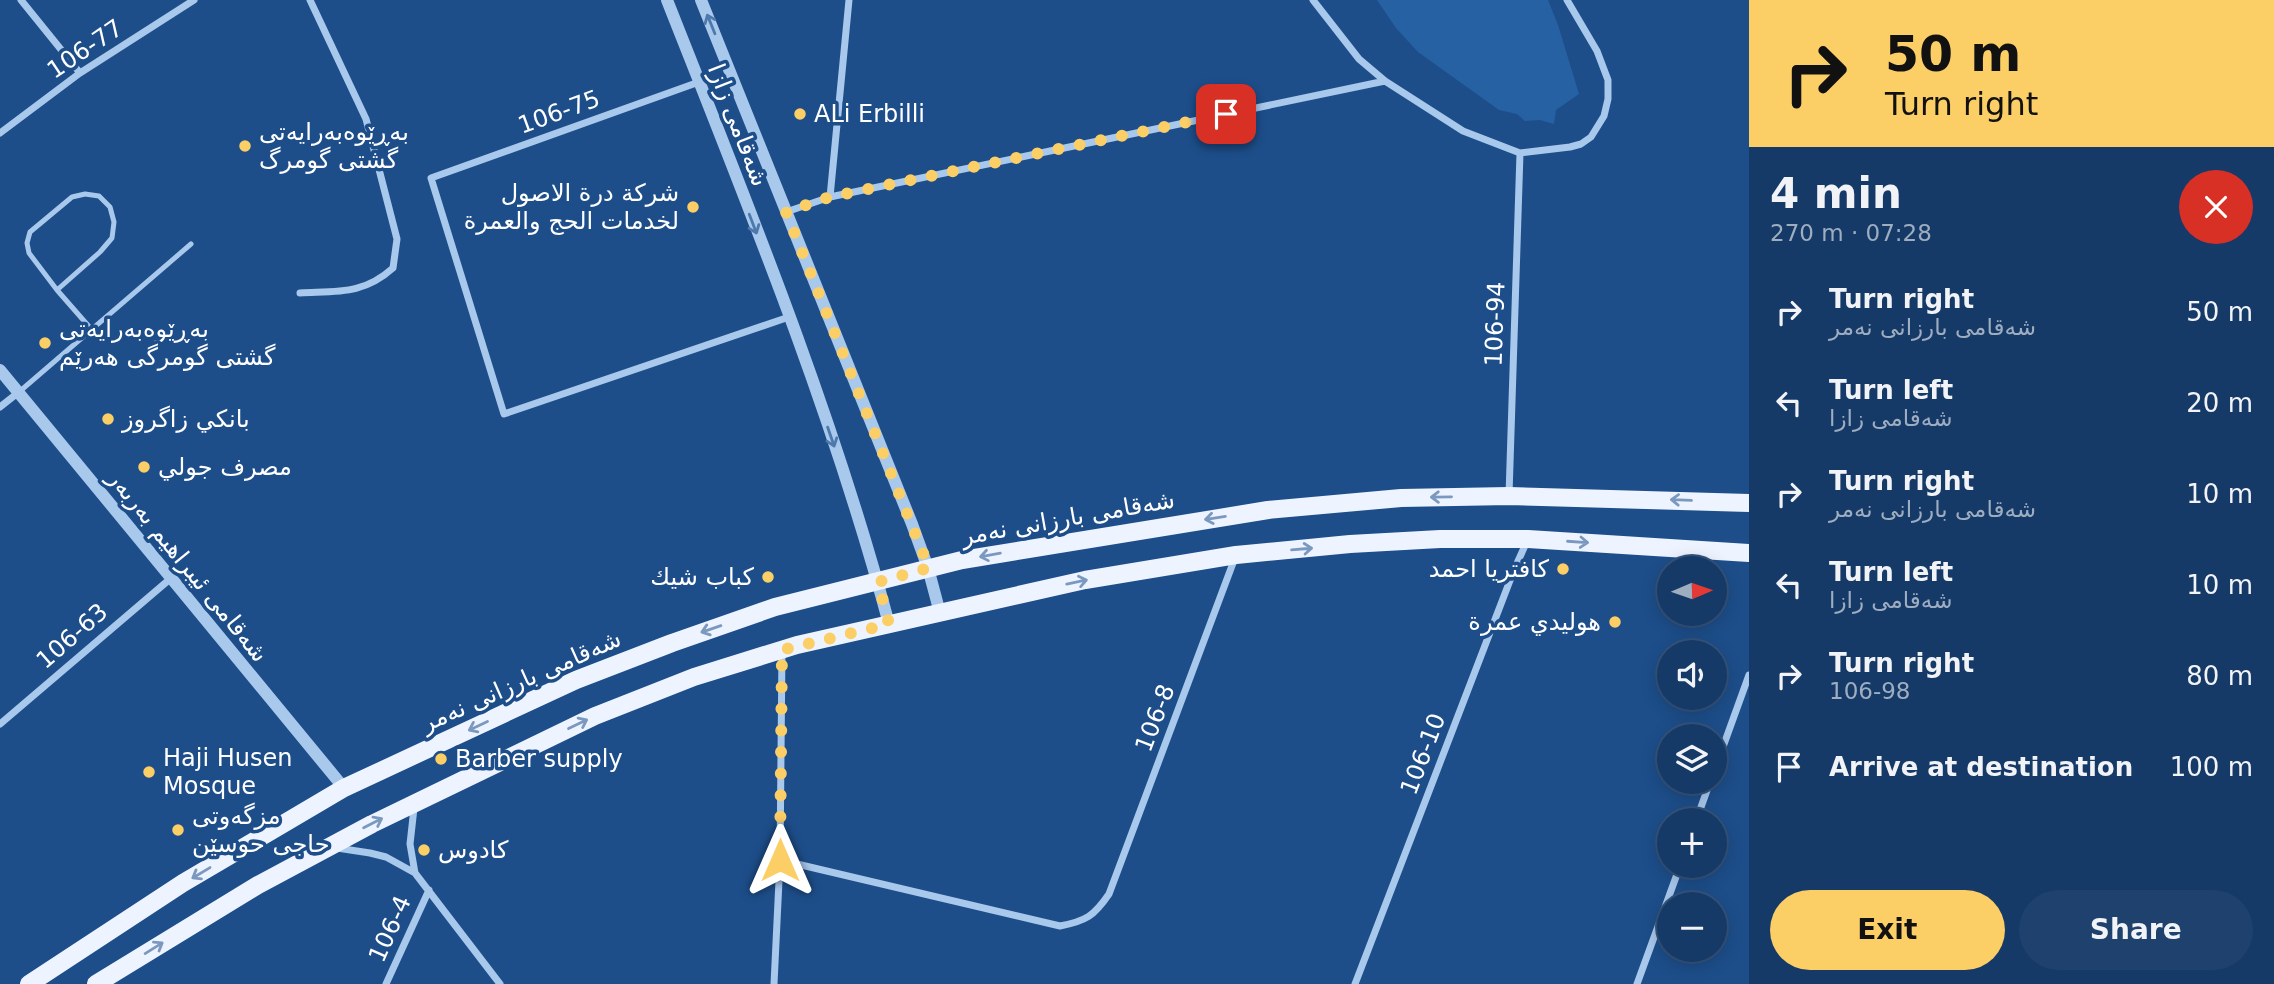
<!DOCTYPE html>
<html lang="en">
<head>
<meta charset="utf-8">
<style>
	:root { --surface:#163a68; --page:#1f416e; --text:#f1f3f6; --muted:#9eadc0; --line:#35547c; --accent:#fcce66 }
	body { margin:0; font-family:"DejaVu Sans","Noto Sans Arabic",sans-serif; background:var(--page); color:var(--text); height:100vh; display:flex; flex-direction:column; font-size:26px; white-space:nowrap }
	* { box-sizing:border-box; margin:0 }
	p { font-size:23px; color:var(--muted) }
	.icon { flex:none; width:38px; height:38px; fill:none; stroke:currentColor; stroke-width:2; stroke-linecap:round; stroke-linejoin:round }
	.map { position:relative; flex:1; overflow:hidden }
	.side { display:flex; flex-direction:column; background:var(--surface); width:525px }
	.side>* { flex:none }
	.top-card { background:#fcce66; color:#111; overflow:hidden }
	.needle { width:46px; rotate:88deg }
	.buttons { position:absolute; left:1657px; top:556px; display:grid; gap:14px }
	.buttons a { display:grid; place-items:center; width:70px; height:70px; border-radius:50%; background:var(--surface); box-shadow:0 4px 18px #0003,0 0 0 2px var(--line); font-size:35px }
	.pin { position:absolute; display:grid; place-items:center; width:60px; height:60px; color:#fff; margin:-30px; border-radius:14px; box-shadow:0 4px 10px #0006 }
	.me { position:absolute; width:77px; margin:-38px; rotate:0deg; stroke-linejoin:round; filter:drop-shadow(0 0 5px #0008) }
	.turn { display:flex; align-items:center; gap:24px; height:147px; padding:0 21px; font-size:32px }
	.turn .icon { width:91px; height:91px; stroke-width:2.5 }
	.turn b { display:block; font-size:49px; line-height:60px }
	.round { display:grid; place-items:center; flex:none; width:74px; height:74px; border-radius:37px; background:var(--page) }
	.headline { display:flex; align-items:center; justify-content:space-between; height:119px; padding:0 21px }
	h1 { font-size:42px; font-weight:700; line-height:52px }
	.cta { display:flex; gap:14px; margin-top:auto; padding:14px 21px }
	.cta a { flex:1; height:80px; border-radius:42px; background:var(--accent); color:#111; font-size:28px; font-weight:700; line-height:80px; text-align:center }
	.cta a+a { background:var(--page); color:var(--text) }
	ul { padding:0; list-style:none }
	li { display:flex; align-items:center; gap:21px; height:91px; padding:0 21px }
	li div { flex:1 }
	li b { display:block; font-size:26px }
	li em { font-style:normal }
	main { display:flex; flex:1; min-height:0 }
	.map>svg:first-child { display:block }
</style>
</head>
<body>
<main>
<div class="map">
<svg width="1749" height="984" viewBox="0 0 1749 984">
	<rect width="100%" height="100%" fill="#1d4e8a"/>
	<!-- green -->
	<path fill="#2661a3" d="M 1377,0 L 1548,0 L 1558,25 L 1579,94 L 1556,110 L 1554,124 L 1540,120 L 1525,121 L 1517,114 L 1499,110 L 1418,52 L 1396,28 Z"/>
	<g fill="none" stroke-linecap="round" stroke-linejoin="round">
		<!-- service -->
		<path stroke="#a8c8ec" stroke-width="5" d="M 57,290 L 100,252 L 112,238 L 114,222 L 110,207 L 99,196 L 85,194 L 72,197 L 30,232 L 27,243 L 29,253 L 57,290 L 92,330
			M 19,392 L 191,244"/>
		<!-- minor -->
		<path stroke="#a8c8ec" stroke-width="7" d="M 21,0 L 80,73
			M 1313,0 L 1359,59 L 1385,81 L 1463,131 L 1520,153 L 1570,147 L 1581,144 L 1591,137 L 1604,116 L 1608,99 L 1608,80 L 1597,51 L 1567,0
			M 699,82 L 431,178 L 504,414 L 789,317
			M 0,133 L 80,73 L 194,0
			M 830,197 L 849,0
			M 786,212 L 830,197 L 1385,81
			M 300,293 C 337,291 363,295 393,268 L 397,239 L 366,119 L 310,0
			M 0,407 L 19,392
			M 1509,495 L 1520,153
			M 0,724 L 170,579
			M 1715,769 L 1749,675
			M 414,808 L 410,844 L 415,873
			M 1696,821 L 1710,782
			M 337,848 L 370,853 L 386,857 L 415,873 L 500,984
			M 780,860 L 1060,926 C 1086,921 1094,916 1109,894 L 1236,555
			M 386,984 L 429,890
			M 774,984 L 780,860 L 782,650
			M 1355,984 L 1514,570 L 1528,539
			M 1637,984 L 1680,866"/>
		<!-- tertiary -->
		<path stroke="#a8c8ec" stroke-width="12" d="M 667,0 C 748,205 832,411 889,624
			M 701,0 L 912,524 L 928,568 L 940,613
			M 0,370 L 344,788"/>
		<!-- primary -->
		<path stroke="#edf4ff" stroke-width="18" d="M 29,984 L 183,883 L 344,788 L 576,680 L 672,643 L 775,607 L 962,560 L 1268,510 L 1401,498 L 1509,496 L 1749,503
			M 96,984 L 258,885 L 372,824 L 595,716 L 694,677 L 797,645 L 1085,580 L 1236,555 L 1350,544 L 1440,539 L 1528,539 L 1749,553"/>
	</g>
	<!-- one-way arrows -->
	<defs><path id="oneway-shaft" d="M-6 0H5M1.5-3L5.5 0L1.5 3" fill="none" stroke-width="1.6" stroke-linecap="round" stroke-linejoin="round" transform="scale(1.75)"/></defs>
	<g stroke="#4e79ac">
		<use href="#oneway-shaft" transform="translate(711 24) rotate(-112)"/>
		<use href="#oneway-shaft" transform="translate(753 224) rotate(69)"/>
		<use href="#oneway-shaft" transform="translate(831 437) rotate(71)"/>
	</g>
	<g stroke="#7b99bf">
		<use href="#oneway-shaft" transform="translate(1441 497) rotate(179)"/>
		<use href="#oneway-shaft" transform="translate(1681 500) rotate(-178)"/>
		<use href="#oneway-shaft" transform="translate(1215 518) rotate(171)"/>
		<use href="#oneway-shaft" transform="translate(1578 542) rotate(4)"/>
		<use href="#oneway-shaft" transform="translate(1302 549) rotate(-5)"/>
		<use href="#oneway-shaft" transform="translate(990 555) rotate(170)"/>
		<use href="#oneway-shaft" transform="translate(1077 582) rotate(-12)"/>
		<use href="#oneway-shaft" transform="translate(711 629) rotate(161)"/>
		<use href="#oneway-shaft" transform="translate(578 724) rotate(-26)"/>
		<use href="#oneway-shaft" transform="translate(478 726) rotate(155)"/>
		<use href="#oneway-shaft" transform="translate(373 823) rotate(-27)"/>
		<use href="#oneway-shaft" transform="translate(201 873) rotate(149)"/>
		<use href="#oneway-shaft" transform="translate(154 948) rotate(-32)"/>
	</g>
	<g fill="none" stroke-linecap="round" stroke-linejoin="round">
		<!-- route -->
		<path stroke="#fcce66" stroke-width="12" stroke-dasharray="0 21.6" d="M 780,860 L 782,650 L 889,624 L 878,582 L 929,568 L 786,212 L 830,197 L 1226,114"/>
	</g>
	<!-- markers -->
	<g fill="#fcce66" stroke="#1d4e8a" stroke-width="2.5">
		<circle cx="800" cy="114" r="7"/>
		<circle cx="245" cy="146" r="7"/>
		<circle cx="693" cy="207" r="7"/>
		<circle cx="45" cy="343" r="7"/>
		<circle cx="108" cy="419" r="7"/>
		<circle cx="144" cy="467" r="7"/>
		<circle cx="1563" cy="569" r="7"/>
		<circle cx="768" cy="577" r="7"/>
		<circle cx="1615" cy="622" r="7"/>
		<circle cx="441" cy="759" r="7"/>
		<circle cx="149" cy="772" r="7"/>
		<circle cx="178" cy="830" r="7"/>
		<circle cx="424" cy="850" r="7"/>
	</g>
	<g text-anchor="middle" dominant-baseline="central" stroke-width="7" stroke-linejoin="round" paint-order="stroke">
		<!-- street labels -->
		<g font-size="24" fill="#fff" stroke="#1d4e8a">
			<text transform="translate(85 49) rotate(-34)">106-77</text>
			<text transform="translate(559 112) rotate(-20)">106-75</text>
			<text transform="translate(738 125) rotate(69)">شەقامی زازا</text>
			<text transform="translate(1495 324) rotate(-88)">106-94</text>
			<text transform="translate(1068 518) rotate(-10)">شەقامی بارزانی نەمر</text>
			<text transform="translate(188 566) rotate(51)">شەقامی ئیبراهیم بەربەر</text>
			<text transform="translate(72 636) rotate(-41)">106-63</text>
			<text transform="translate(521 681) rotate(-24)">شەقامی بارزانی نەمر</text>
			<text transform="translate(1155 718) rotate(-69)">106-8</text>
			<text transform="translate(1423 754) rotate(-69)">106-10</text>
			<text transform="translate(390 929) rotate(-66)">106-4</text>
		</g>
		<!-- poi labels -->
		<g font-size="24" fill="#fff" stroke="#1d4e8a" text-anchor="start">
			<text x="814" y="114">ALi Erbilli</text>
			<text x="259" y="132">بەڕێوەبەرایەتی<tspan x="259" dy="28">گشتی گومرگ</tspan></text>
			<text x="679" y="193" text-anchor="end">شركة درة الاصول<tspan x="679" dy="28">لخدمات الحج والعمرة</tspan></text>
			<text x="59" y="329">بەڕێوەبەرایەتی<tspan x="59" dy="28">گشتی گومرگی هەرێم</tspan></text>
			<text x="122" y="419">بانكي زاگروز</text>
			<text x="158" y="467">مصرف جولي</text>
			<text x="1549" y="569" text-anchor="end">كافتريا احمد</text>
			<text x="754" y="577" text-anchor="end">كباب شيك</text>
			<text x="1601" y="622" text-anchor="end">هوليدي عمرة</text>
			<text x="163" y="758">Haji Husen<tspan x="163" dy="28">Mosque</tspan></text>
			<text x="455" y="759">Barber supply</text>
			<text x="192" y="816">مزگەوتی<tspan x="192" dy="28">حاجی حوسێن</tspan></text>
			<text x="438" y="850">كادوس</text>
		</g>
	</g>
</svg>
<div class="buttons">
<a><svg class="needle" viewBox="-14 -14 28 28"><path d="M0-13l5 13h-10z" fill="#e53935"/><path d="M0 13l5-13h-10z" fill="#9eadc0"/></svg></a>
<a><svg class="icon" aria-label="sound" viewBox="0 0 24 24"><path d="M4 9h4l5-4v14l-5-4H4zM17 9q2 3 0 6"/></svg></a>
<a><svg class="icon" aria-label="layers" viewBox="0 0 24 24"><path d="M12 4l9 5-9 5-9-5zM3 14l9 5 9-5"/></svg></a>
<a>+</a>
<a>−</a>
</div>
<div class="pin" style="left:1226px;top:114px;background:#d93025"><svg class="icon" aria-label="arrive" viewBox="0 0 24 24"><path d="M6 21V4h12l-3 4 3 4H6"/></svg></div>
<svg class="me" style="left:780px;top:860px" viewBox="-20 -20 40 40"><path d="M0-17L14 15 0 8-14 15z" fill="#fcce66" stroke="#fff" stroke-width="4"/></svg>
</div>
<section class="side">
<div class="top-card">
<div class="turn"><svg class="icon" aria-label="right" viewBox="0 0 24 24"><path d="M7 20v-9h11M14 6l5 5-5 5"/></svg><div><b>50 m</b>Turn right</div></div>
</div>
<div class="headline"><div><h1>4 min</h1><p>270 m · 07:28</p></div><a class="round" style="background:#d93025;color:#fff"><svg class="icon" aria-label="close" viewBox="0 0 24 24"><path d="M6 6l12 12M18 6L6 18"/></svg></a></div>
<ul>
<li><svg class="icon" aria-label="right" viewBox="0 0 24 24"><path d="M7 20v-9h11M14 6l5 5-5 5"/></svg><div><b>Turn right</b><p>شەقامی بارزانی نەمر</p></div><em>50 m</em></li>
<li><svg class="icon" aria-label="left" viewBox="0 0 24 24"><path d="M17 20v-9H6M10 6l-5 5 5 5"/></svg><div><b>Turn left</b><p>شەقامی زازا</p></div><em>20 m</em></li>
<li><svg class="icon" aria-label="right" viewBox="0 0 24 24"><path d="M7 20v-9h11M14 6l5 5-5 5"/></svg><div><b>Turn right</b><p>شەقامی بارزانی نەمر</p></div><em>10 m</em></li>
<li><svg class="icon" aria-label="left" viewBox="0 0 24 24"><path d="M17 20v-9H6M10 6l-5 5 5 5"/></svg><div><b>Turn left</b><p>شەقامی زازا</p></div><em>10 m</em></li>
<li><svg class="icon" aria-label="right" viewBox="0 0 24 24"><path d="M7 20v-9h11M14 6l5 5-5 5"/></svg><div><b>Turn right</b><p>106-98</p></div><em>80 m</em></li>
<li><svg class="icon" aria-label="arrive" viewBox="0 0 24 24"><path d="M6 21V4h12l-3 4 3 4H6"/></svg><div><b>Arrive at destination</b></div><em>100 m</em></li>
</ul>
<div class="cta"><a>Exit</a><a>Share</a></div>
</section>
</main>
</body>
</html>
